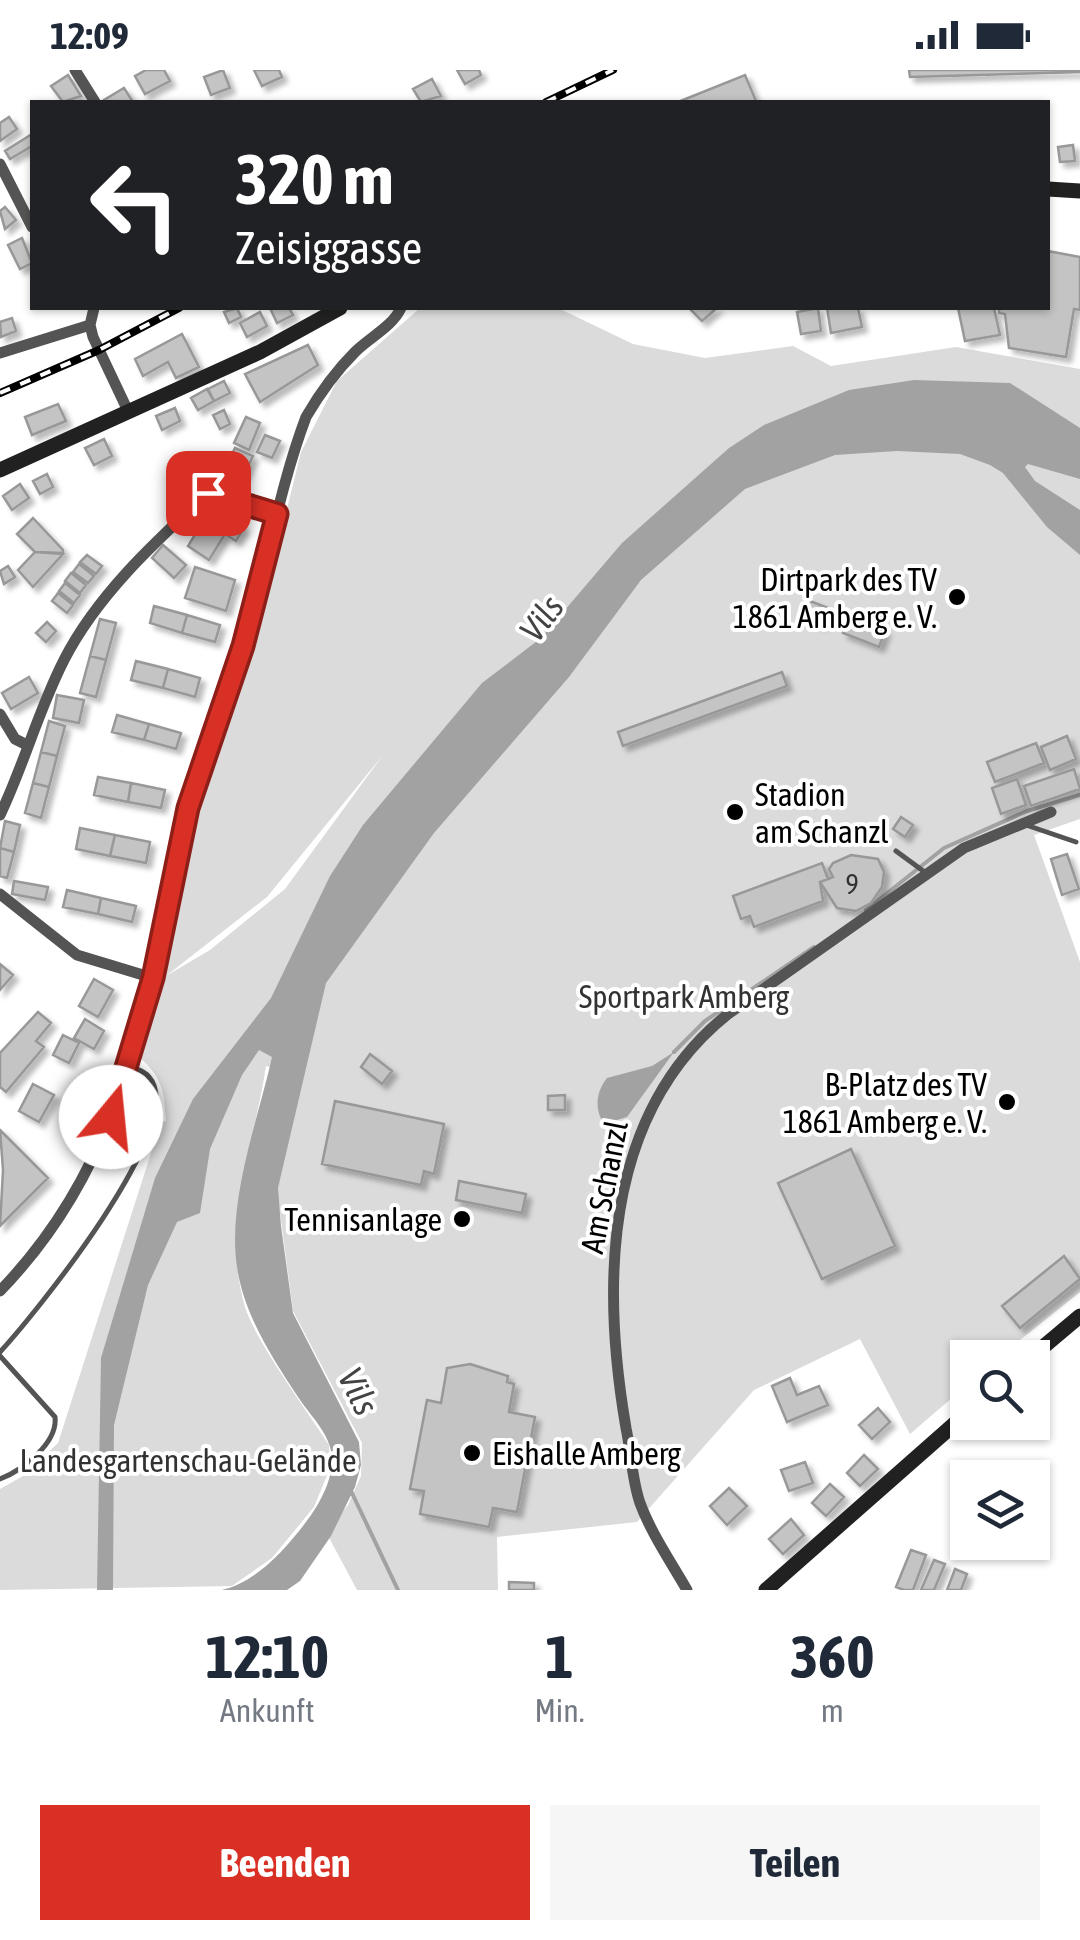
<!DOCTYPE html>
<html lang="de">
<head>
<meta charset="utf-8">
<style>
	:root { --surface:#fff; --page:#f6f6f7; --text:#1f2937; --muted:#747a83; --accent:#d93025 }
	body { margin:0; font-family:"Asap Condensed",sans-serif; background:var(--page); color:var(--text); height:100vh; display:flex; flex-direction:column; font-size:38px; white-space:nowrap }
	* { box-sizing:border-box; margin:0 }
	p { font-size:32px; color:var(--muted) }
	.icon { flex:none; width:55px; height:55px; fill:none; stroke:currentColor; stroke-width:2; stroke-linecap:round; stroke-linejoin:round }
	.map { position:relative; height:1520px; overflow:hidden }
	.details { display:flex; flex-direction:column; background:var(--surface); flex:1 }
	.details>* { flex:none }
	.top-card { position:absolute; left:30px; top:30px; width:1020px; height:210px; border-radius:0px; box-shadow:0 2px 8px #0004; background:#202124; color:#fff; overflow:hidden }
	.tools { position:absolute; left:950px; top:1270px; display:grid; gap:20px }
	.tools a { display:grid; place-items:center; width:100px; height:100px; border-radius:0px; background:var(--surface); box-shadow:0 2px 8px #0004; font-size:50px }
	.pin { position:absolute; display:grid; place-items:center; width:85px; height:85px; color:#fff; margin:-42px; border-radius:20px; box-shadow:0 5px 15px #0006 }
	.me { position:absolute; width:110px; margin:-55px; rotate:17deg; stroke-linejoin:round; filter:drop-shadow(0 0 8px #0008) }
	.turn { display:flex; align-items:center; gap:35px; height:210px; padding:0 40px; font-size:45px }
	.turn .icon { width:130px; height:130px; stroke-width:2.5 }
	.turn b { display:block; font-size:70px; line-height:85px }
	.eta { display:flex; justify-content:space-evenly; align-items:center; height:170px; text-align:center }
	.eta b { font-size:60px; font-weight:700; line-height:70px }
	.cta { display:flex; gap:20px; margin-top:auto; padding:20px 40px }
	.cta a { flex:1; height:115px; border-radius:0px; background:var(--accent); color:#fff; font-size:40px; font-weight:700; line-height:115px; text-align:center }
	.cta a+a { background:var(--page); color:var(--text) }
	.status { display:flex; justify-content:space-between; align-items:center; height:70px; padding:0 50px; background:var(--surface); direction:ltr }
	.status svg { height:28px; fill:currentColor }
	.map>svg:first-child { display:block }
</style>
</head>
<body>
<div class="status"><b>12:09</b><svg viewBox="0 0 49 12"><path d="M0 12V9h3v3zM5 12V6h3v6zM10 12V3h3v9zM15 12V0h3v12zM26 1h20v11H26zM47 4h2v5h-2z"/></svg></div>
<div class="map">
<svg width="1080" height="1520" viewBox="0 0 1080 1520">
	<defs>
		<filter id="shadow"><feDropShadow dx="5" dy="5" stdDeviation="2.5" flood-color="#0004"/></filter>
	</defs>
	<rect width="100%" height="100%" fill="#fff"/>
	<!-- green -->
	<path fill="#dbdbdb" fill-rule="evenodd" d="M 420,238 L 558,238 L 633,274 L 705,288 L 793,276 L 831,296 L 956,277 L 1080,299 L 1080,749 L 1034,765 L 1080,892 L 1080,1222 L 999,1287 L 968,1288 L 967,1315 L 910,1364 L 860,1269 L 754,1320 L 637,1452 L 497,1467 L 498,1520 L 357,1520 L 326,1462 L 348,1435 L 361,1406 L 362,1373 L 293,1241 L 277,1120 L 303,1007 L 266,996 C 254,1076 221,1155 245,1237 C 255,1270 308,1342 329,1375 L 330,1398 L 314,1437 L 272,1488 L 232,1516 L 0,1520 L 0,1419 L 23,1406 L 58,1373 L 161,1052 L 166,1051 C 164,1019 161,1004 135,984 L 161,908 L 200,722 L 264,532 L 301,382 L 337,311 ZM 383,685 L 285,819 L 210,880 L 166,906 L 267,827 Z"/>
	<!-- water -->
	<path fill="#a2a2a2" d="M 914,310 L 1010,313 L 1080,358 L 1080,409 L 1028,394 L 1025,397 L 1035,411 L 1080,440 L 1080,485 L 1047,457 L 1003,403 L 990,395 L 960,384 L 897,381 L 835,385 L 745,419 L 641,510 L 569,607 L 434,763 L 326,913 L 278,1118 L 281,1156 L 293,1243 L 359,1372 L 361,1395 L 355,1417 L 331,1466 L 300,1511 L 287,1520 L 222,1520 C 250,1514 276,1489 294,1467 C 311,1447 330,1421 332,1393 C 334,1367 311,1347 298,1327 C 272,1287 244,1245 237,1197 C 227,1131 258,1050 272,987 L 259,980 L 242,1005 L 210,1079 L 200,1143 L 177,1152 L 148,1215 L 114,1355 L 113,1520 L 97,1520 L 101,1288 L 155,1108 L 193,1029 L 271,928 L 330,806 L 363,755 L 482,613 L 541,568 L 622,473 L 729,378 L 764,355 L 849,320 Z
		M 674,982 L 627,1047 L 604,1054 C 594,1039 596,1022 607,1008 L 652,996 Z"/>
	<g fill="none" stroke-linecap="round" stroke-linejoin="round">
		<!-- stream -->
		<path stroke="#a2a2a2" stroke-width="4" d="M 866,840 L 944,778 L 1027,741 L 1080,725
			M 674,982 L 705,951 L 814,877
			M 351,1421 L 398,1520"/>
	</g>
	<!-- building -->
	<path fill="#c4c4c4" stroke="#989898" stroke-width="2.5" filter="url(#shadow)" d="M 146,0 L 164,0 L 170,11 L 145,24 L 135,6 Z
		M 223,0 L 230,18 L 211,25 L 204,7 Z
		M 254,0 L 279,0 L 282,7 L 262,16 Z
		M 457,0 L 479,0 L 481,5 L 465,14 Z
		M 909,0 L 1080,0 L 1080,2 L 910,7 Z
		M 68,5 L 81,26 L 63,32 L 51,16 Z
		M 745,5 L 756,31 L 678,32 Z
		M 432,9 L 441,26 L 421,32 L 413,19 Z
		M 124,18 L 133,32 L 105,32 L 104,30 Z
		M 9,47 L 17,59 L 0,71 L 0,53 Z
		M 32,64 L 32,76 L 10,89 L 5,81 Z
		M 1073,75 L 1075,91 L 1060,92 L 1058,77 Z
		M 5,137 L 16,150 L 5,159 L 0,141 Z
		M 22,168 L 32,193 L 20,199 L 8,175 Z
		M 1048,181 L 1080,187 L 1080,240 L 1074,239 L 1066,287 L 1009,278 L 1005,244 L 999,243 L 999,238 L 1048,238 Z
		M 237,238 L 241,247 L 229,253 L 224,242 Z
		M 270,238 L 289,238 L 293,245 L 277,253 Z
		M 689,238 L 717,238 L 702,251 Z
		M 818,238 L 821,261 L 801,264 L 797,242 Z
		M 827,238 L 858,238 L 862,257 L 831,263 Z
		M 958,238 L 994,238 L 1000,265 L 965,271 Z
		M 260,242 L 267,256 L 247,267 L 240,253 Z
		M 12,248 L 16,261 L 1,267 L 0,252 Z
		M 182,264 L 199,297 L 176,308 L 168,292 L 143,306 L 135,289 Z
		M 308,275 L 318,295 L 260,332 L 245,304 Z
		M 224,311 L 230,323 L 214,331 L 208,319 Z
		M 207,319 L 214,331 L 198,340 L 191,328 Z
		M 58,334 L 66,351 L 32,365 L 25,347 Z
		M 175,338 L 180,351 L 162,360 L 156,346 Z
		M 224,340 L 230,354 L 220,359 L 213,345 Z
		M 246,347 L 260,353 L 249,380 L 234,373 Z
		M 265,365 L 280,371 L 272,388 L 257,382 Z
		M 104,369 L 112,386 L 94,395 L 85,378 Z
		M 235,378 L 253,386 L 244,405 L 226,397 Z
		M 47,404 L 53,417 L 40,424 L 33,411 Z
		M 20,414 L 29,428 L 12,440 L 3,426 Z
		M 208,443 L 232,447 L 244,458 L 236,471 L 225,464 L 209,490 L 188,476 Z
		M 33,448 L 63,480 L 63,483 L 35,482 L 17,464 Z
		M 163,475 L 186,495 L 174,508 L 152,488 Z
		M 35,482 L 63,484 L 33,517 L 18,500 Z
		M 87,485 L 102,496 L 96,504 L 80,492 Z
		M 79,494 L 94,506 L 88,513 L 73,502 Z
		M 8,496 L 15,507 L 4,514 L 0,501 Z
		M 195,497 L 235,510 L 226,541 L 185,528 Z
		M 71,503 L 86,515 L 80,523 L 65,511 Z
		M 65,513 L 80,525 L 74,533 L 59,521 Z
		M 58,523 L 73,535 L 67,543 L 52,531 Z
		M 810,531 L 828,538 L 822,554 L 804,548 Z
		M 154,536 L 187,545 L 182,563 L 150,553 Z
		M 187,545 L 220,555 L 215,572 L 182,563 Z
		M 849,547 L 885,561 L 879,577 L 843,563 Z
		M 100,549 L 116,553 L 106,590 L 90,586 Z
		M 47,552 L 56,561 L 46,572 L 36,563 Z
		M 90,586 L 106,590 L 96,627 L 80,623 Z
		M 136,591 L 168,599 L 163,618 L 131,610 Z
		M 168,599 L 200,608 L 195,627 L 163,618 Z
		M 782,602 L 787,616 L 623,676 L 618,662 Z
		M 29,607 L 38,623 L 11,639 L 2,623 Z
		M 57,625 L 84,630 L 79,653 L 53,648 Z
		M 117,645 L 149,654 L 144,670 L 112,662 Z
		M 49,651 L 65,656 L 57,686 L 41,682 Z
		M 149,654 L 181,663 L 176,679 L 144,670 Z
		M 1067,666 L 1076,689 L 1050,700 L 1041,677 Z
		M 1036,673 L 1044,693 L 995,712 L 987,692 Z
		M 41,682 L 57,686 L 49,717 L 33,713 Z
		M 1074,699 L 1080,719 L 1031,736 L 1024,716 Z
		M 98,707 L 131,713 L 128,732 L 94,725 Z
		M 1017,709 L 1026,735 L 1001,744 L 992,718 Z
		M 33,713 L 49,717 L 41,748 L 25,743 Z
		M 131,713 L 165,720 L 161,738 L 128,732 Z
		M 901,747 L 913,755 L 905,767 L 893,759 Z
		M 5,751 L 20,755 L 14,782 L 0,778 Z
		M 80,758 L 115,765 L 110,786 L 76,779 Z
		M 115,765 L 150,772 L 146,793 L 110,786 Z
		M 0,778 L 14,782 L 7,808 L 0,806 Z
		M 1067,784 L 1079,819 L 1062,825 L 1051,789 Z
		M 851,785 L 878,789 L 884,802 L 882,817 L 871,833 L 856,841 L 837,838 L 820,812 L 833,807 L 829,799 L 833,793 Z
		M 822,793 L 828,809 L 820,812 L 823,831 L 754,857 L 750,846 L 741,849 L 733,826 Z
		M 14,811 L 48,817 L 45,830 L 12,824 Z
		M 67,820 L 101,828 L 98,844 L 63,837 Z
		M 101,828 L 136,836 L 132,852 L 98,844 Z
		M 0,894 L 13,905 L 0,920 Z
		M 94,909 L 113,920 L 98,947 L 79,936 Z
		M 38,942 L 51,953 L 36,971 L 44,977 L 6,1022 L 0,1017 L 0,983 Z
		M 85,949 L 104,961 L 94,979 L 74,968 Z
		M 63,965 L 79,973 L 69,993 L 53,985 Z
		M 370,984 L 392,1001 L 382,1014 L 361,997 Z
		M 33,1014 L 54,1025 L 39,1052 L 19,1041 Z
		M 565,1025 L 565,1040 L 548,1040 L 548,1026 Z
		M 335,1031 L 444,1054 L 434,1104 L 424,1101 L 421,1115 L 322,1094 Z
		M 0,1060 L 48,1108 L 0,1156 L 3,1100 Z
		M 851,1079 L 895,1176 L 822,1209 L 778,1113 Z
		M 459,1111 L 526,1124 L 522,1143 L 456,1130 Z
		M 1064,1186 L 1080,1209 L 1020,1258 L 1002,1236 Z
		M 470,1294 L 508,1306 L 507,1312 L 514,1314 L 509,1342 L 535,1347 L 517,1442 L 493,1438 L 489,1457 L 420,1444 L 424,1421 L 410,1419 L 427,1330 L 441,1333 L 447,1298 Z
		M 790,1308 L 797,1325 L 819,1316 L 828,1335 L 787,1352 L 772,1316 Z
		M 878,1338 L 890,1352 L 872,1369 L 859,1355 Z
		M 864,1385 L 878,1399 L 860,1416 L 847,1403 Z
		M 805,1392 L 813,1413 L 789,1421 L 781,1400 Z
		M 830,1414 L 844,1427 L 826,1446 L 812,1433 Z
		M 729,1418 L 747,1436 L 727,1455 L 710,1436 Z
		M 791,1449 L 804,1465 L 783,1484 L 769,1469 Z
		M 911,1480 L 926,1485 L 913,1520 L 904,1520 L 896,1517 Z
		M 934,1490 L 945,1494 L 934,1520 L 921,1520 Z
		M 955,1499 L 967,1504 L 961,1520 L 947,1520 Z
		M 509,1512 L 534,1513 L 534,1520 L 509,1520 Z"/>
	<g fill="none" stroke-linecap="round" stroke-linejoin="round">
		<!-- service -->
		<path stroke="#545454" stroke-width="5" d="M 1026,755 L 1076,772
			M 896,781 L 926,803
			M 0,1282 C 33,1246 191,1054 149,1007 C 145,1001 136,999 129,996
			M 0,1286 L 55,1347 C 58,1373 23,1400 0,1409"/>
		<!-- minor -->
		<path stroke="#545454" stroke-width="11" d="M 75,0 L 95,32
			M 0,94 L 32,157
			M 94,238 L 90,255 L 93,267 L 128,341
			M 0,283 L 90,255
			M 0,644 L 15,669 L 27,675
			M 0,745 C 24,695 38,641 64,590 C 97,525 155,472 208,423 L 277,445
			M 0,824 L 77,885 L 153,908
			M 0,1221 C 138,1078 141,921 188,740 C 204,679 230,621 248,560 C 268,489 280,416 306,347 C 320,323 335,302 355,282 C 370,267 392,257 401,238
			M 687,1520 C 671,1492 651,1463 640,1433 C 632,1410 631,1382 626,1358 C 601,1213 604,1043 728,944 L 964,778 L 1051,742"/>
		<!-- secondary -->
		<path stroke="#212121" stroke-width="15" d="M 1048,119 L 1080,121
			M 0,400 L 260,282 L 340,238
			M 1030,1288 L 1080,1246
			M 766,1520 L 968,1342"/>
		<!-- rail casing -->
		<g stroke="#000" stroke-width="8">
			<path id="rail" d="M 546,32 L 613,0
				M 0,323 L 99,280 L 179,238"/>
		</g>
		<!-- rail -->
		<use href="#rail" stroke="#fff" stroke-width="4" stroke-dasharray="11" stroke-linecap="butt"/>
	</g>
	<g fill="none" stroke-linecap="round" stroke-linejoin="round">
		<!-- route casing -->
		<g stroke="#8d1f18" stroke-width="25">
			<path id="route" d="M 111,1047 L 153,908 L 188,738 L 243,576 L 277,444 L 208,423"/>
		</g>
		<!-- route -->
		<use href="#route" stroke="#d93025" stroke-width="18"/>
	</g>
	<!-- markers -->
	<g fill="#000" stroke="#fff" stroke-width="4">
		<circle cx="957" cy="527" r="10"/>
		<circle cx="735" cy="742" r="10"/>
		<circle cx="1007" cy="1032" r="10"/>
		<circle cx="462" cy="1149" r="10"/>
		<circle cx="472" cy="1383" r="10"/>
	</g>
	<g text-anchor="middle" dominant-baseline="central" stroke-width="8" stroke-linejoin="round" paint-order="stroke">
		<!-- number labels -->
		<g font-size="28" fill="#313131">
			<text x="852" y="814">9</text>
		</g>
		<!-- poi labels -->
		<g font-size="32" fill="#000" stroke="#fff" text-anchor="end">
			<text x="937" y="509">Dirtpark des TV<tspan x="937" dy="37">1861 Amberg e. V.</tspan></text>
			<text x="755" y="724" text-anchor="start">Stadion<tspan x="755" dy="37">am Schanzl</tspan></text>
			<text x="987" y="1014">B-Platz des TV<tspan x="987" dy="37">1861 Amberg e. V.</tspan></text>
			<text x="442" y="1149">Tennisanlage</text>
			<text x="492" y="1383" text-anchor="start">Eishalle Amberg</text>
		</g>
		<!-- park labels -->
		<g font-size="32" fill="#323232" stroke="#fff">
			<text x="684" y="926">Sportpark Amberg</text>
			<text x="188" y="1390">Landesgartenschau-Gelände</text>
		</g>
		<!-- street labels -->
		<g font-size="32" fill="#000" stroke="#fff">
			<text transform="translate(604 1117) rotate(-79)">Am Schanzl</text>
		</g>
		<!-- water labels -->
		<g font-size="35" font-style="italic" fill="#434343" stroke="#fff">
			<text transform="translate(541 548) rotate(-53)">Vils</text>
			<text transform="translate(359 1321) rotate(64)">Vils</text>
		</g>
	</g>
</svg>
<div class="tools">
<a><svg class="icon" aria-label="search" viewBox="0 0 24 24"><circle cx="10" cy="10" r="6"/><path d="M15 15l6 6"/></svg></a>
<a><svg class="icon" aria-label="layers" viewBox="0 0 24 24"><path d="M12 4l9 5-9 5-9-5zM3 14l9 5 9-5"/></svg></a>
</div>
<div class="pin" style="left:208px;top:423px;background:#d93025"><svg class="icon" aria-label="arrive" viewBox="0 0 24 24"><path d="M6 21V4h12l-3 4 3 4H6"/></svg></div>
<svg class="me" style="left:111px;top:1047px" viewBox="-20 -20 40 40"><circle r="19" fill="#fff"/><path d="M0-13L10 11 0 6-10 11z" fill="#d93025"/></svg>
<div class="top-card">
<div class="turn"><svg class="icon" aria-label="left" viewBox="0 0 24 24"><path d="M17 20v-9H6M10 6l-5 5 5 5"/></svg><div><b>320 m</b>Zeisiggasse</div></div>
</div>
</div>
<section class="details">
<div class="eta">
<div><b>12:10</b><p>Ankunft</p></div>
<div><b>1</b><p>Min.</p></div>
<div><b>360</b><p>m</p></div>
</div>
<div class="cta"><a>Beenden</a><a>Teilen</a></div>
</section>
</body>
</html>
